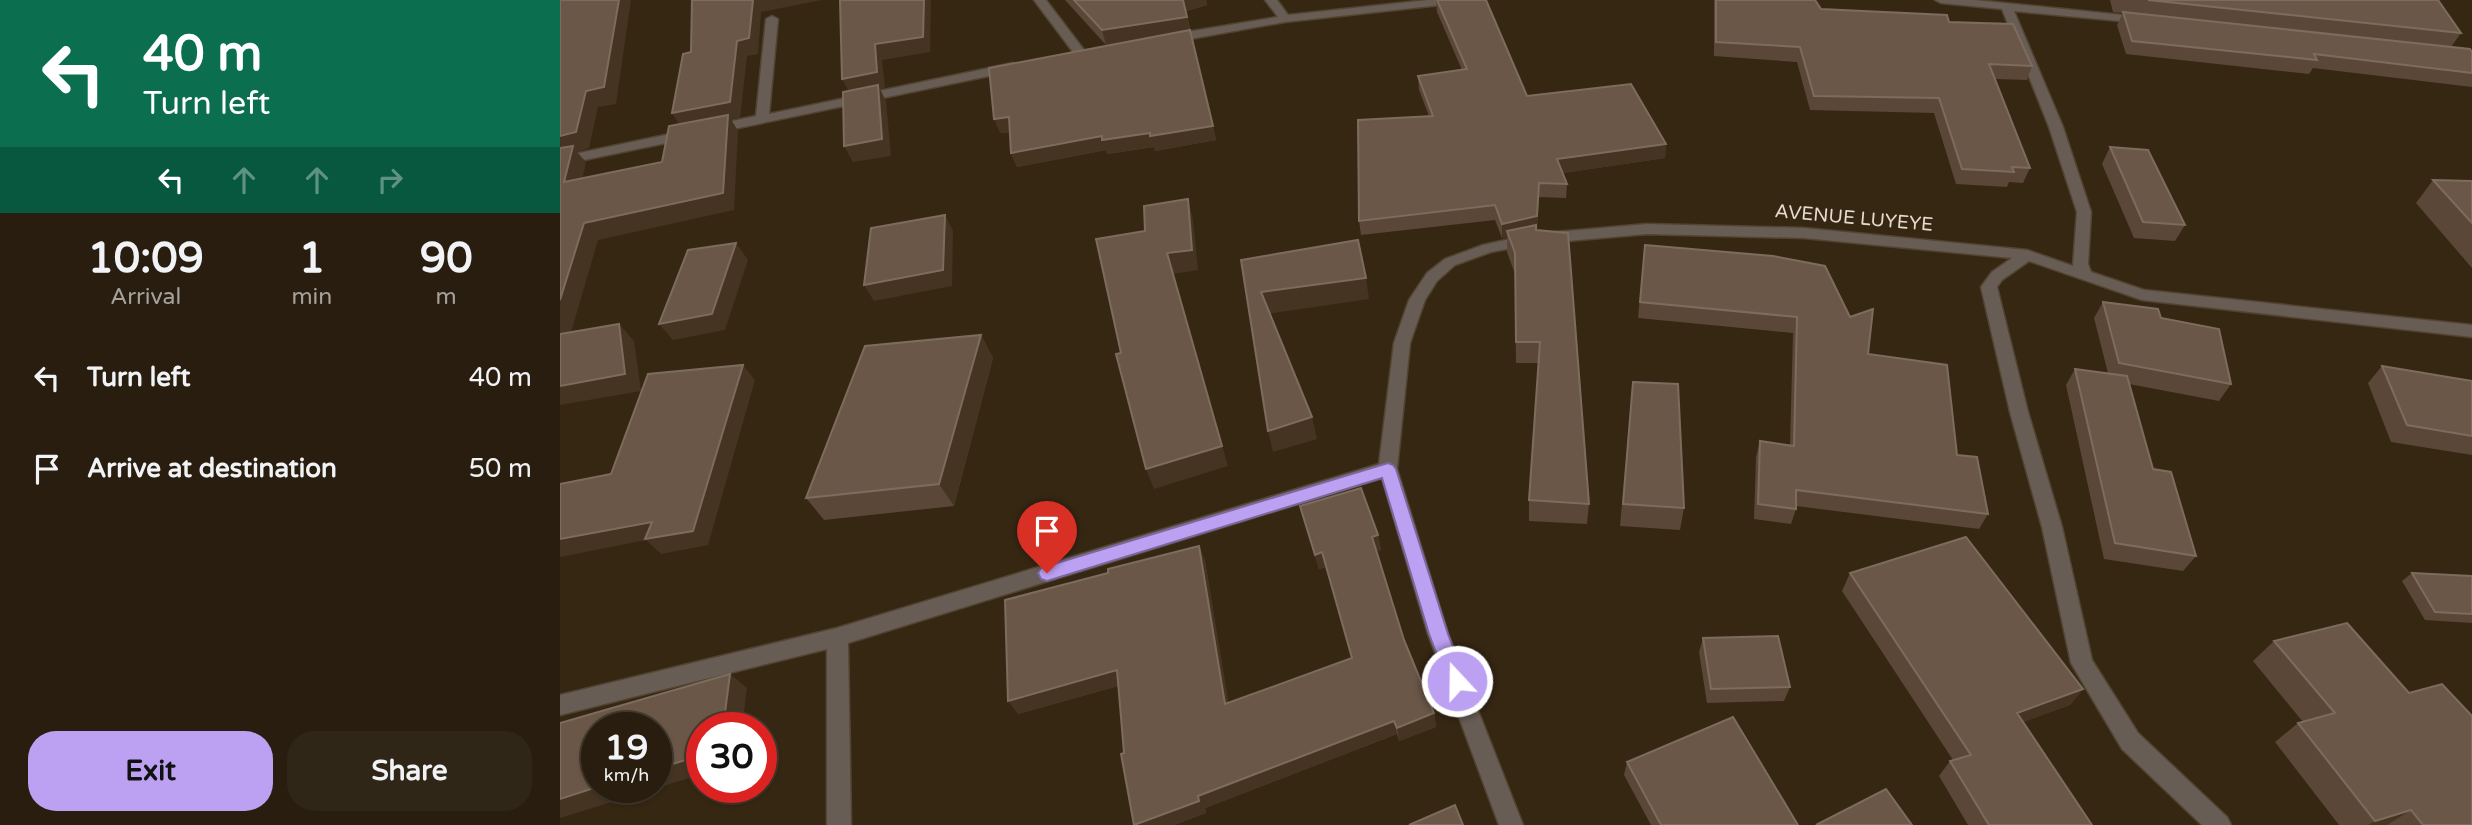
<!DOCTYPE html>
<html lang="en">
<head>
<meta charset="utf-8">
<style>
	:root { --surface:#281d0e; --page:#302617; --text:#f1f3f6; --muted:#a5a29e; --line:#443b2e; --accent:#bca0f2 }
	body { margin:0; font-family:"Varela Round",sans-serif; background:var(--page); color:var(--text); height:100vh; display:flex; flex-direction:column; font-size:26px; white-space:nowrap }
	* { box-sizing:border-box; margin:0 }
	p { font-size:23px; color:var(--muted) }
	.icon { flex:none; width:38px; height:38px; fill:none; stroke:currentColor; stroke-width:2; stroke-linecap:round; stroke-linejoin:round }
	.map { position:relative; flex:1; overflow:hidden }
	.drawer { display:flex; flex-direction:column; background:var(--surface); width:560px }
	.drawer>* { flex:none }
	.guide { background:#0b6e4f; color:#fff; overflow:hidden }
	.speed { position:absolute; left:21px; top:712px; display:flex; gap:14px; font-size:35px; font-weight:700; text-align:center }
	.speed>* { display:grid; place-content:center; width:91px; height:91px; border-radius:50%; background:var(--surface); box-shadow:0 2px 5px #0004,0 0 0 2px var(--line); line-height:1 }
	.speed small { font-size:18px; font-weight:400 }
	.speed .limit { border:10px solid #d22; background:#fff; color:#111 }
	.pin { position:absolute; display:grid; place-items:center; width:60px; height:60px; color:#fff; margin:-72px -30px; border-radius:50% 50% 50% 0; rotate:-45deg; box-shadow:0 0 7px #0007 }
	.pin .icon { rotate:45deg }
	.me { position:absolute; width:77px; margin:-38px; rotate:339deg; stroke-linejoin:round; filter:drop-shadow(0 0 5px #0008) }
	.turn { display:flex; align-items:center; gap:24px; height:147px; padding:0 28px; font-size:32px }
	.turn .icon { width:91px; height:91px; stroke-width:2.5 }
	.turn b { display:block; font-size:49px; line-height:60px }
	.lanes { display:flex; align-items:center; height:66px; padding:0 28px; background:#0003; justify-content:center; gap:35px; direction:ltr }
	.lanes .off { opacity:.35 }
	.eta { display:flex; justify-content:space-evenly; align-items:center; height:119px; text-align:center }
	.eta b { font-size:42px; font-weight:800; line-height:49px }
	.action { display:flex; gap:14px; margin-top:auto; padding:14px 28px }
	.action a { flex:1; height:80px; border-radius:28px; background:var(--accent); color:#111; font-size:28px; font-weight:800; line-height:80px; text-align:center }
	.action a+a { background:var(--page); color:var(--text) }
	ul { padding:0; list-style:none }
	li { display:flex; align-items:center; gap:21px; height:91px; padding:0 28px }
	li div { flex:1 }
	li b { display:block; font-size:26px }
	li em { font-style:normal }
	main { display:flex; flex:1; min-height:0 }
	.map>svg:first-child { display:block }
</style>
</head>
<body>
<main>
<section class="drawer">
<div class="guide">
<div class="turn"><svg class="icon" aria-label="left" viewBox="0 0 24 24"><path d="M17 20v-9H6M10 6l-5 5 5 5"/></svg><div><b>40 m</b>Turn left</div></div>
<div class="lanes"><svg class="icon" aria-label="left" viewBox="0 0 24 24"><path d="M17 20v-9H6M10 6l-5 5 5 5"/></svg><svg class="icon off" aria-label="ahead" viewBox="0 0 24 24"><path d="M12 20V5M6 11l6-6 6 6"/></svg><svg class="icon off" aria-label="ahead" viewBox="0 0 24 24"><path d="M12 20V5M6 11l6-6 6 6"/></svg><svg class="icon off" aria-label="right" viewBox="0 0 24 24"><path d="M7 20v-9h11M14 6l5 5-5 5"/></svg></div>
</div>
<div class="eta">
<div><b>10:09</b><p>Arrival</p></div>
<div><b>1</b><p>min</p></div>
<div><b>90</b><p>m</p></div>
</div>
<ul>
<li><svg class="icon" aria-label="left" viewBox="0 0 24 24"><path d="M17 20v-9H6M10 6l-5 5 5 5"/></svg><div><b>Turn left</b></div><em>40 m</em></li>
<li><svg class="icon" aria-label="arrive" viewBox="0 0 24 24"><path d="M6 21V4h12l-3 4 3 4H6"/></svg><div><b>Arrive at destination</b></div><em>50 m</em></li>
</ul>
<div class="action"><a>Exit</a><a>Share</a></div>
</section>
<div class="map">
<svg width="1912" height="825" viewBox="0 0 1912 825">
	<rect width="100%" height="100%" fill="#362713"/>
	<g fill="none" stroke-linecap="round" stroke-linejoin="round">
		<!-- street casing -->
		<g stroke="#524431" stroke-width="3">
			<path id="street" d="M 474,0 L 486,0 L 524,50 L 524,56 L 516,56 Z
				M 705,0 L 717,0 L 728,15 L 868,0 L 905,0 L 899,3 L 725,22 L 608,43 L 602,39 L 608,35 L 718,17 Z
				M 1375,0 L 1415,0 L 1582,17 L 1588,20 L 1582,23 L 1454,11 L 1503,127 L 1531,212 L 1528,264 L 1531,272 L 1584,290 L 1912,325 L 1912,337 L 1582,300 L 1469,261 L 1442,280 L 1437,287 L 1468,412 L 1502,527 L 1532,660 L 1578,733 L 1667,817 L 1671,825 L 1642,825 L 1562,749 L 1511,663 L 1482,527 L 1450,412 L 1421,287 L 1432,272 L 1452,258 L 1244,238 L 1087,234 L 973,244 L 931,252 L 895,265 L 877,281 L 865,300 L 850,343 L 837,469 L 888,634 L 963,825 L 939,825 L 868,634 L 822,478 L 288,643 L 291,825 L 267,825 L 267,649 L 0,715 L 0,695 L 277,628 L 819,464 L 834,343 L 849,300 L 867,273 L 885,259 L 923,245 L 973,234 L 1087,224 L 1244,228 L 1467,250 L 1513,266 L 1517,212 L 1489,127 L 1442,9 L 1381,3 Z
				M 212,16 L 218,19 L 209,114 L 453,63 L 459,67 L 453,71 L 0,165 L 0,157 L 196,116 L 206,19 Z"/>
		</g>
		<!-- street -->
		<use href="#street" fill="#675d55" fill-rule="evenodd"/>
	</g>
	<!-- wall -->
	<path fill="#5b4737" d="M 505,0 L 646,0 L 647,5 L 626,11 L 656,140 L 595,151 L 594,147 L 547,154 L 546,150 L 457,167 L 451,153 L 450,132 L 440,133 L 592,37 L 546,45 Z
		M 876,0 L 967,96 L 1106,144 L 1105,158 L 1003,173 L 1007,184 L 1006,198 L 979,197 L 977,230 L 1029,504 L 1027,524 L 969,521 L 969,500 L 979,363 L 956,363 L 955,274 L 947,252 L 947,237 L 942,238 L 935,220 L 801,235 L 799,221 L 869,116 L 859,90 L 858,76 L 902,70 L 877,12 Z
		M 1154,0 L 1255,0 L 1261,9 L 1389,22 L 1472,66 L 1467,80 L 1435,79 L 1470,168 L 1463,183 L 1449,182 L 1447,187 L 1396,184 L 1374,113 L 1250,110 L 1237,62 L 1154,56 Z
		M 1550,0 L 1878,0 L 1901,33 L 1891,47 L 1912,73 L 1912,87 L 1753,68 L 1749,74 L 1566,54 L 1557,25 L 1563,13 L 1553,12 Z
		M 1550,147 L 1625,225 L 1615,241 L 1574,238 L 1542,164 Z
		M 1873,180 L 1912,181 L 1912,268 L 1856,203 Z
		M 1085,245 L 1213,256 L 1308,354 L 1397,455 L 1428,514 L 1419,529 L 1236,506 L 1236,509 L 1231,524 L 1194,519 L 1196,457 L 1200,441 L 1230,445 L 1233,333 L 1078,318 Z
		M 1543,302 L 1601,318 L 1671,384 L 1659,401 L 1569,384 L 1593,469 L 1636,556 L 1623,571 L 1544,559 L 1506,385 L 1515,369 L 1548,373 L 1534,318 Z
		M 421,335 L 433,358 L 394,506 L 264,520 L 246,498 Z
		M 1822,366 L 1912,381 L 1912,455 L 1831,442 L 1808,383 Z
		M 1073,382 L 1124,508 L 1120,530 L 1060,526 Z
		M 740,506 L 818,535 L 821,550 L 817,551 L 844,640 L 874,713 L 876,727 L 839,741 L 837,734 L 645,808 L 646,813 L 614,825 L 574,825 L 564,753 L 558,686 L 458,714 L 548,573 L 639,546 L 645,561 L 668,703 L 792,659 L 766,567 L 759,569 Z
		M 1290,573 L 1523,689 L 1510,705 L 1463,722 L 1532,825 L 1408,825 L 1379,776 L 1390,761 L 1393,760 L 1282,591 Z
		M 1852,573 L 1912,576 L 1912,623 L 1865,620 L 1842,581 Z
		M 1143,638 L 1230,687 L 1224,701 L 1147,703 L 1139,652 Z
		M 1714,641 L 1849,693 L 1912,825 L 1779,825 L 1715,742 L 1738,723 L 1743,722 L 1693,661 Z
		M 1067,762 L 1238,825 L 1091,825 L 1064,775 Z"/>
	<!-- shaded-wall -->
	<path fill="#463422" d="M 59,0 L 71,0 L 56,104 L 38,107 L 29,148 L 17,152 L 26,162 L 18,199 L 4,182 L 0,156 L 0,136 L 26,91 Z
		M 193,0 L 262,0 L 201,12 L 198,54 L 187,56 L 180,118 L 171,119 L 178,131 L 174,210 L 38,240 L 5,353 L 0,348 L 0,300 L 24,223 L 163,193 L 112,113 L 177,41 Z
		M 364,0 L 371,0 L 370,52 L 322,60 L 325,88 L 320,89 L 326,101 L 331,156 L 293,162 L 284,146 L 291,95 L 282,79 L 315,44 Z
		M 623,0 L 646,0 L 647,5 L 626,11 Z
		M 627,17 L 656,140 L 595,151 L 594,147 L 547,154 L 546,150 L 457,167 L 451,153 L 630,31 L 546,45 L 542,30 Z
		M 449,117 L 454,131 L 440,133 L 434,119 Z
		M 1106,144 L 1105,158 L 997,174 L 997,159 Z
		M 979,183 L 977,231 L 947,231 L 947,237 L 942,238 L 942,224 Z
		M 628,199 L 633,220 L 638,270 L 613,274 L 668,466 L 594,489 L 586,469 L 607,253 Z
		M 385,215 L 393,231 L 392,286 L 314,301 L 304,285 Z
		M 176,243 L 188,260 L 165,330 L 113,340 L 99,324 Z
		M 806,278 L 809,299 L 706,314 L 701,292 Z
		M 59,324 L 74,341 L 81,391 L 0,405 L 0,386 Z
		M 421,335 L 433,358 L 394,506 L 379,484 Z
		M 183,365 L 195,380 L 148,545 L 101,554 L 86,540 L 0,557 L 0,539 Z
		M 752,417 L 757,439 L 713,452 L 708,431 Z
		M 818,535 L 821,550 L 815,552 L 812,537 Z
		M 639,546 L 645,561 L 671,717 L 665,704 Z
		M 762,552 L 766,567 L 759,569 L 755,555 Z
		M 557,670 L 565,684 L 458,714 L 448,701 Z
		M 170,674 L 187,688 L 182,728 L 163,728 Z
		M 1523,689 L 1510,705 L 1445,729 L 1457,713 Z
		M 874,713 L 876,727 L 839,741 L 837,728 Z
		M 834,721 L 837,734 L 645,808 L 646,813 L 614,825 L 575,825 L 638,796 Z
		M 142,755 L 142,774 L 0,818 L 0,799 L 37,787 L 96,788 L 96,769 Z
		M 1851,810 L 1827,825 L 1808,825 L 1815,821 Z"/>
	<!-- building -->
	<path fill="#6a5748" stroke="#7d6c5d" stroke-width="2" d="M 0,0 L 59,0 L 44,87 L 26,91 L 16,132 L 0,136 Z
		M 132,0 L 193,0 L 189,38 L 177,41 L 170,102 L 112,113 L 123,54 L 131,52 Z
		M 280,0 L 364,0 L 363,37 L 315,44 L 317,72 L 282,79 Z
		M 514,0 L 623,0 L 627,17 L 542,30 Z
		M 877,0 L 926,0 L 967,96 L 1071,84 L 1106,144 L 997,159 L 1007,184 L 979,183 L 977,216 L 942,224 L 935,205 L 799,221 L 798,120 L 873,116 L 858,76 L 907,69 Z
		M 1156,0 L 1255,0 L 1261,9 L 1387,15 L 1389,22 L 1453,24 L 1472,66 L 1429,64 L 1470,168 L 1452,167 L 1454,172 L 1402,169 L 1379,98 L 1254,96 L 1240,47 L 1156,42 Z
		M 1588,0 L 1878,0 L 1901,33 Z
		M 1563,12 L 1910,49 L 1912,52 L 1912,73 L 1754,54 L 1757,60 L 1572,41 Z
		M 630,30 L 653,126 L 590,136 L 590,133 L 542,140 L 542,136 L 451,153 L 449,117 L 434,119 L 429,68 Z
		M 318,85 L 322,139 L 284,146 L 283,92 Z
		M 168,115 L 163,193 L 24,223 L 0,300 L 0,148 L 13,146 L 4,182 L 102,162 L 109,126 Z
		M 1550,147 L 1588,150 L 1625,225 L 1583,222 Z
		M 1873,180 L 1912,181 L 1912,223 Z
		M 628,199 L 632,250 L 607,253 L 662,446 L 586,469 L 556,354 L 561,353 L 536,239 L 585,231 L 584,206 Z
		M 385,215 L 383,270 L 304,285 L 311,228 Z
		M 976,225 L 976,230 L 1008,233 L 1029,504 L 969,500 L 980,342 L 956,342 L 955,253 L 947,231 Z
		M 798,240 L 806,278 L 701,292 L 752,417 L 708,431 L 681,260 Z
		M 176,243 L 152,314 L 99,324 L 128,250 Z
		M 1085,245 L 1213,256 L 1265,266 L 1290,317 L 1313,309 L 1308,354 L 1387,365 L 1397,455 L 1417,457 L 1428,514 L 1236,490 L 1236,509 L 1198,504 L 1200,441 L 1234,446 L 1237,317 L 1080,302 Z
		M 1543,302 L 1598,309 L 1601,318 L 1659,329 L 1671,384 L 1559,363 Z
		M 59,324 L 65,374 L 0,386 L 0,334 Z
		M 421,335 L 379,484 L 246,498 L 305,346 Z
		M 183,365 L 133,531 L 85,539 L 92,522 L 0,539 L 0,484 L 51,474 L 88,374 Z
		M 1822,366 L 1912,381 L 1912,436 L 1847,425 Z
		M 1515,369 L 1567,376 L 1593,469 L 1611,472 L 1636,556 L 1555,543 Z
		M 1073,382 L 1118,384 L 1124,508 L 1063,504 Z
		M 801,488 L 818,535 L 812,537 L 844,640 L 874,713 L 837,728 L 834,721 L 638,796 L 639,801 L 574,825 L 561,754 L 564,753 L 557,670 L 448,701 L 445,600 L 548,573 L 548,569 L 639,546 L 665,704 L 792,658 L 762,552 L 755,555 L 740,506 Z
		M 1406,537 L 1523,689 L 1457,713 L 1532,825 L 1429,825 L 1390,761 L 1411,755 L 1290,573 Z
		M 1852,573 L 1912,576 L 1912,614 L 1875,612 Z
		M 1787,623 L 1849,693 L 1882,684 L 1912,716 L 1912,825 L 1863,825 L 1851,810 L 1815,821 L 1738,723 L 1775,713 L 1714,641 Z
		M 1218,636 L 1230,687 L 1151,689 L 1143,638 Z
		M 170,674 L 163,728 L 142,728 L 142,755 L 96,769 L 96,728 L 37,728 L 37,787 L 0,799 L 0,723 Z
		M 1173,717 L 1238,825 L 1101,825 L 1067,762 Z
		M 1326,789 L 1352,825 L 1256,825 Z
		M 895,805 L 903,825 L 849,825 Z"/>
	<!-- route -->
	<path fill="#bca0f2" stroke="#7a689d" stroke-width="2" d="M 828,463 L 833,465 L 836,469 L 888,634 L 906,681 L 903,688 L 897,690 L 890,688 L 869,634 L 822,478 L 487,581 L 481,579 L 478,573 L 481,568 L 487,566 Z"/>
	<g text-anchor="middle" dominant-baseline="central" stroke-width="6" stroke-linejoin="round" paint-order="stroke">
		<!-- street labels -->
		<g font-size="19" fill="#e5dbcf" stroke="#362713">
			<text transform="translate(1294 218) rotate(5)">AVENUE LUYEYE</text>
		</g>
	</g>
</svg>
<div class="speed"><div>19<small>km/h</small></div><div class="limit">30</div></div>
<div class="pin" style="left:487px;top:573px;background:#d93025"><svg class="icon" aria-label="arrive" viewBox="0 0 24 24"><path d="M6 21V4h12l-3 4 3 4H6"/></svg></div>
<svg class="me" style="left:897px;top:681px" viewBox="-20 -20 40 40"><circle r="17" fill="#bca0f2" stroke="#fff" stroke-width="3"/><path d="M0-11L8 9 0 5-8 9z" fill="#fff"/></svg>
</div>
</main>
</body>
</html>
